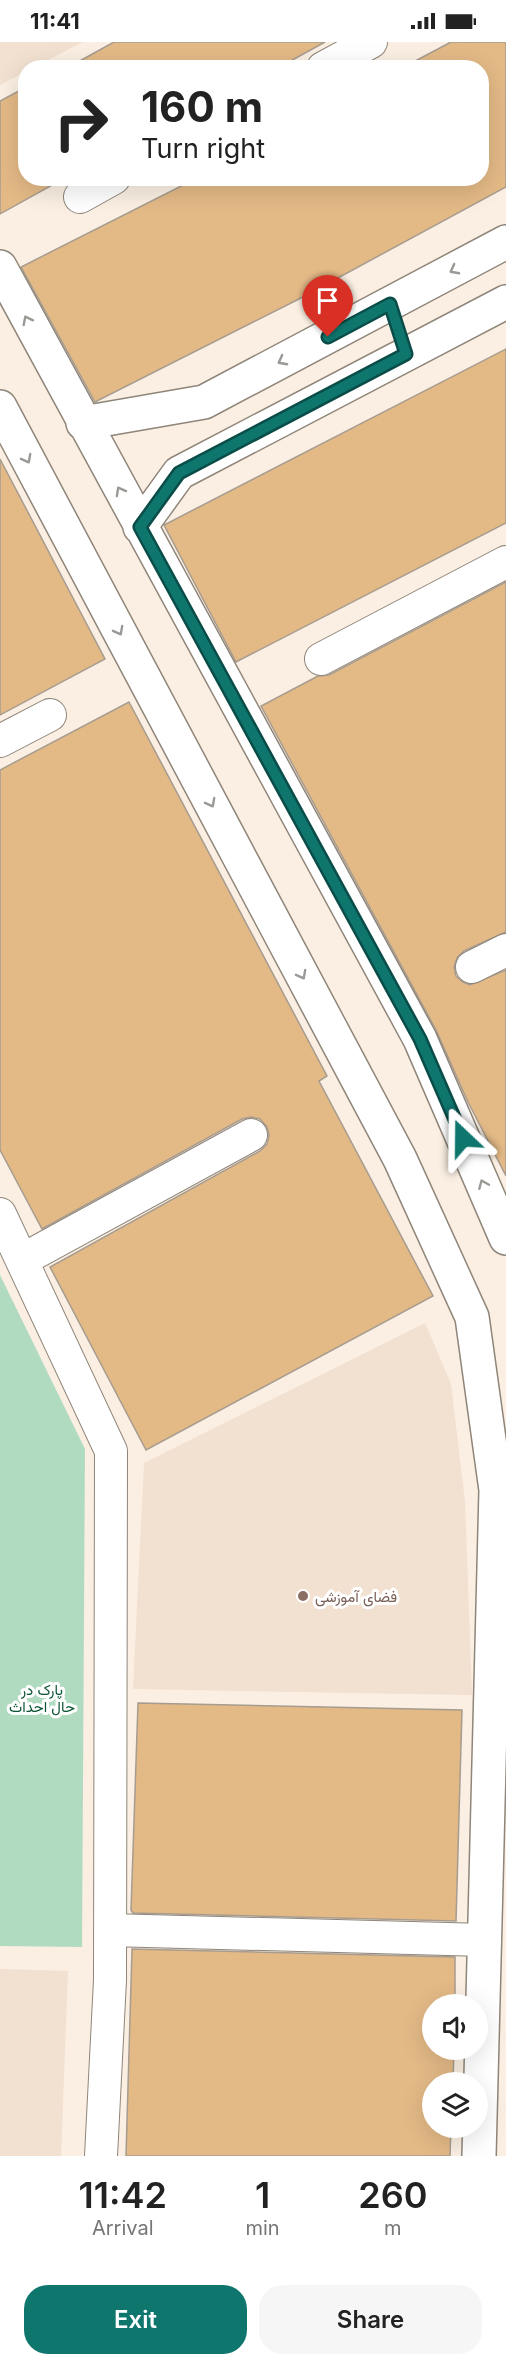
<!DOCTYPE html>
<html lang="en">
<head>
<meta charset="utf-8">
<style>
	:root { --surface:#fff; --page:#f6f6f6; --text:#222; --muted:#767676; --accent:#0f766e }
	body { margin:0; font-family:Inter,Vazirmatn,sans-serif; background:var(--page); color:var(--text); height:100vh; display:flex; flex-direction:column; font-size:22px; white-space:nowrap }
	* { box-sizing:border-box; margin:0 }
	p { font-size:20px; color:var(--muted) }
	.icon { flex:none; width:33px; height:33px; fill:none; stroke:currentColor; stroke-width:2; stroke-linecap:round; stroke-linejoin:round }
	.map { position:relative; height:2114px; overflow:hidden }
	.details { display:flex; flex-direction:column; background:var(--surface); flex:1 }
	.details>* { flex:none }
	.top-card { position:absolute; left:18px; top:18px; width:471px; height:126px; border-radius:24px; box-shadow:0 6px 24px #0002; background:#fff; color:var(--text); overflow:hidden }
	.tools { position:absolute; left:422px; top:1952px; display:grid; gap:12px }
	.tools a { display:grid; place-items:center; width:66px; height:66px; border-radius:50%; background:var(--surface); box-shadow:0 6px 24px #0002; font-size:30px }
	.pin { position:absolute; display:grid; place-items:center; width:51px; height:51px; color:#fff; margin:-62px -26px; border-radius:50% 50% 50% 0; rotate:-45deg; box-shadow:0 0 6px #0007 }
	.pin .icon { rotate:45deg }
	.me { position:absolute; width:66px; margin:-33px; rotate:337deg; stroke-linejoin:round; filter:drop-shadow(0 0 4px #0008) }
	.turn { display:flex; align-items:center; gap:21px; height:126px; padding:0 24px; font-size:27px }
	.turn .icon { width:78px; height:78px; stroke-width:2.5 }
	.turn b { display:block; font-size:42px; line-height:51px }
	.eta { display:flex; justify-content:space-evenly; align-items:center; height:102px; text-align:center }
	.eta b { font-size:36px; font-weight:600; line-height:42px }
	.button { display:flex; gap:12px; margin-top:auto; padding:12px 24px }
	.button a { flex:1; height:69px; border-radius:24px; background:var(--accent); color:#fff; font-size:24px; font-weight:600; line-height:69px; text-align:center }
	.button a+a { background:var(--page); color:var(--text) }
	.status { display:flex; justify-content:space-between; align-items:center; height:42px; padding:0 30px; background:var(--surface); direction:ltr }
	.status svg { height:16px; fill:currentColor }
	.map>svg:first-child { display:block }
</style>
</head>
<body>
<div class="status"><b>11:41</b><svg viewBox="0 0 49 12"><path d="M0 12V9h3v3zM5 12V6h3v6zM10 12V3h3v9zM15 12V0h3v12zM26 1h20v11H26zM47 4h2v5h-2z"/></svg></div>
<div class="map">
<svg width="506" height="2114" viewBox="0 0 506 2114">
	<rect width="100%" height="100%" fill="#faefe2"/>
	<!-- education -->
	<path fill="#f2e0d0" d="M 0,0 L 83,0 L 34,25 L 26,26 L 25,30 L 0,43 Z
		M 425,1281 L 451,1342 L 465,1460 L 472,1653 L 133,1647 L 144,1421 Z
		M 0,1927 L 68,1929 L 61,2114 L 0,2114 Z"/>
	<!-- green -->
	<path fill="#b1dbc0" d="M 0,1233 L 85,1407 L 82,1905 L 0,1904 Z"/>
	<!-- building -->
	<path fill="#e3b986" stroke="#a69c8f" stroke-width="1.5" d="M 114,0 L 325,0 L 278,26 L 67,26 Z
		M 451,0 L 506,0 L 506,145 L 299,257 L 95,360 L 21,225 L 197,136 L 482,136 L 482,26 L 402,26 Z
		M 26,45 L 26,136 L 65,136 L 0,172 L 0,59 Z
		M 506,307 L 506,481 L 236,620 L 164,483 Z
		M 0,417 L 105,617 L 0,673 Z
		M 506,540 L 506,890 L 464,909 L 457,916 L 454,925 L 456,934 L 463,940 L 470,943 L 506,928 L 506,1134 L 468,1060 L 436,988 L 261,664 L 318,634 L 329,633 Z
		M 129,660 L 327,1034 L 319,1039 L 433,1254 L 146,1408 L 50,1225 L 260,1109 L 267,1102 L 269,1093 L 267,1085 L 260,1077 L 251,1075 L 242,1077 L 42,1187 L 0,1108 L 0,728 Z
		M 138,1661 L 462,1668 L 456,1879 L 133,1871 L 131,1868 Z
		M 132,1907 L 455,1915 L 455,1962 L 432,1962 L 432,2007 L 454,2007 L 453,2040 L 432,2040 L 432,2085 L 451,2085 L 450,2114 L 126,2114 Z"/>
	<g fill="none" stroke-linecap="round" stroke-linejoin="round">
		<!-- minor casing -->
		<g stroke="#8f8579" stroke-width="34">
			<path id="minor" d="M 323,26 L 371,0
				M 80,155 L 114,136
				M 321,617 L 506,520
				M 0,699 L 50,673
				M 472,925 L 506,908
				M 0,1172 L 111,1409 L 110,1938 L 101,2114
				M 22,1218 L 251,1093
				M 110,1888 L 485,1898"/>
		</g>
		<!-- tertiary casing -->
		<g stroke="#8f8579" stroke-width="36">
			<path id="tertiary" d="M 0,225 L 420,997 L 506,1196
				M 0,365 L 400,1117 L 472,1275 L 496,1448 L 479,2114
				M 83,381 L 204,360 L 506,200
				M 140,485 L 179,431 L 506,260"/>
		</g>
		<!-- minor -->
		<use href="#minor" stroke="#fff" stroke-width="32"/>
		<!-- tertiary -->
		<use href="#tertiary" stroke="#fff" stroke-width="33"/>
	</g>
	<!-- one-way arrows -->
	<defs><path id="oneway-chevron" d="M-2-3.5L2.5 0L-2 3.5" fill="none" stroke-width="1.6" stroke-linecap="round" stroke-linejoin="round" transform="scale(1.5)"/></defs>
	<g stroke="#9b9996">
		<use href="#oneway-chevron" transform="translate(454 228) rotate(152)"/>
		<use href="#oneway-chevron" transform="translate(27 278) rotate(-117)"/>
		<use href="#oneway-chevron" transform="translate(282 319) rotate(152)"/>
		<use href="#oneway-chevron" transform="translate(27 417) rotate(62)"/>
		<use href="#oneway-chevron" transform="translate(120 449) rotate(-119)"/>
		<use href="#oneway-chevron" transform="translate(119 589) rotate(62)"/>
		<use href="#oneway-chevron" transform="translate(211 761) rotate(62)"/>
		<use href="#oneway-chevron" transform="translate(302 933) rotate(62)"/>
		<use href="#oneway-chevron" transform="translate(483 1142) rotate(-113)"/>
	</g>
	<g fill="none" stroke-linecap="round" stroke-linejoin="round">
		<!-- route casing -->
		<g stroke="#0a4d48" stroke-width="15">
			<path id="route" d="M 328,295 L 390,262 L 406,312 L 179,431 L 140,485 L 420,997 L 463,1096"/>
		</g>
		<!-- route -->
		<use href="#route" stroke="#0f766e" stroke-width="10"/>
	</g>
	<!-- markers -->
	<circle fill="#8d6e63" stroke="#fff" stroke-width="2" cx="303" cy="1554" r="6"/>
	<g text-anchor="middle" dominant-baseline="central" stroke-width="6" stroke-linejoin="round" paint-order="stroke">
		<!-- education labels -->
		<g font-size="15" fill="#785e54" stroke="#fff" text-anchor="start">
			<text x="315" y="1554">فضای آموزشی</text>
		</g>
		<!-- park labels -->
		<g font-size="15" fill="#0c5533" stroke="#fff">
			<text x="42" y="1647">پارک در<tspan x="42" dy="17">حال احداث</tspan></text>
		</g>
	</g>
</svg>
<div class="tools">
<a><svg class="icon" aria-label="sound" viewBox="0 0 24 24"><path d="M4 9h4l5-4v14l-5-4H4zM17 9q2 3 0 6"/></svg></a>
<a><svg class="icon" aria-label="layers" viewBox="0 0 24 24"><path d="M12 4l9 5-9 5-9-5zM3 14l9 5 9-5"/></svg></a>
</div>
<div class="pin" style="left:328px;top:295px;background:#d93025"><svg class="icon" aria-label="arrive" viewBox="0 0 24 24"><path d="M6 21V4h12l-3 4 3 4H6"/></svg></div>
<svg class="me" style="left:463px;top:1096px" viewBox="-20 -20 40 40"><path d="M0-17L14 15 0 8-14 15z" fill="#0f766e" stroke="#fff" stroke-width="4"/></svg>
<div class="top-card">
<div class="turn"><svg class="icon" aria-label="right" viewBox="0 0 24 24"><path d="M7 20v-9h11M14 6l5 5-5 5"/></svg><div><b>160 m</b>Turn right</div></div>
</div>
</div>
<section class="details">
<div class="eta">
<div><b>11:42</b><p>Arrival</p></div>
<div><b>1</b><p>min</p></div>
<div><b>260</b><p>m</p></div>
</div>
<div class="button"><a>Exit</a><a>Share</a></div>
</section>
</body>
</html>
